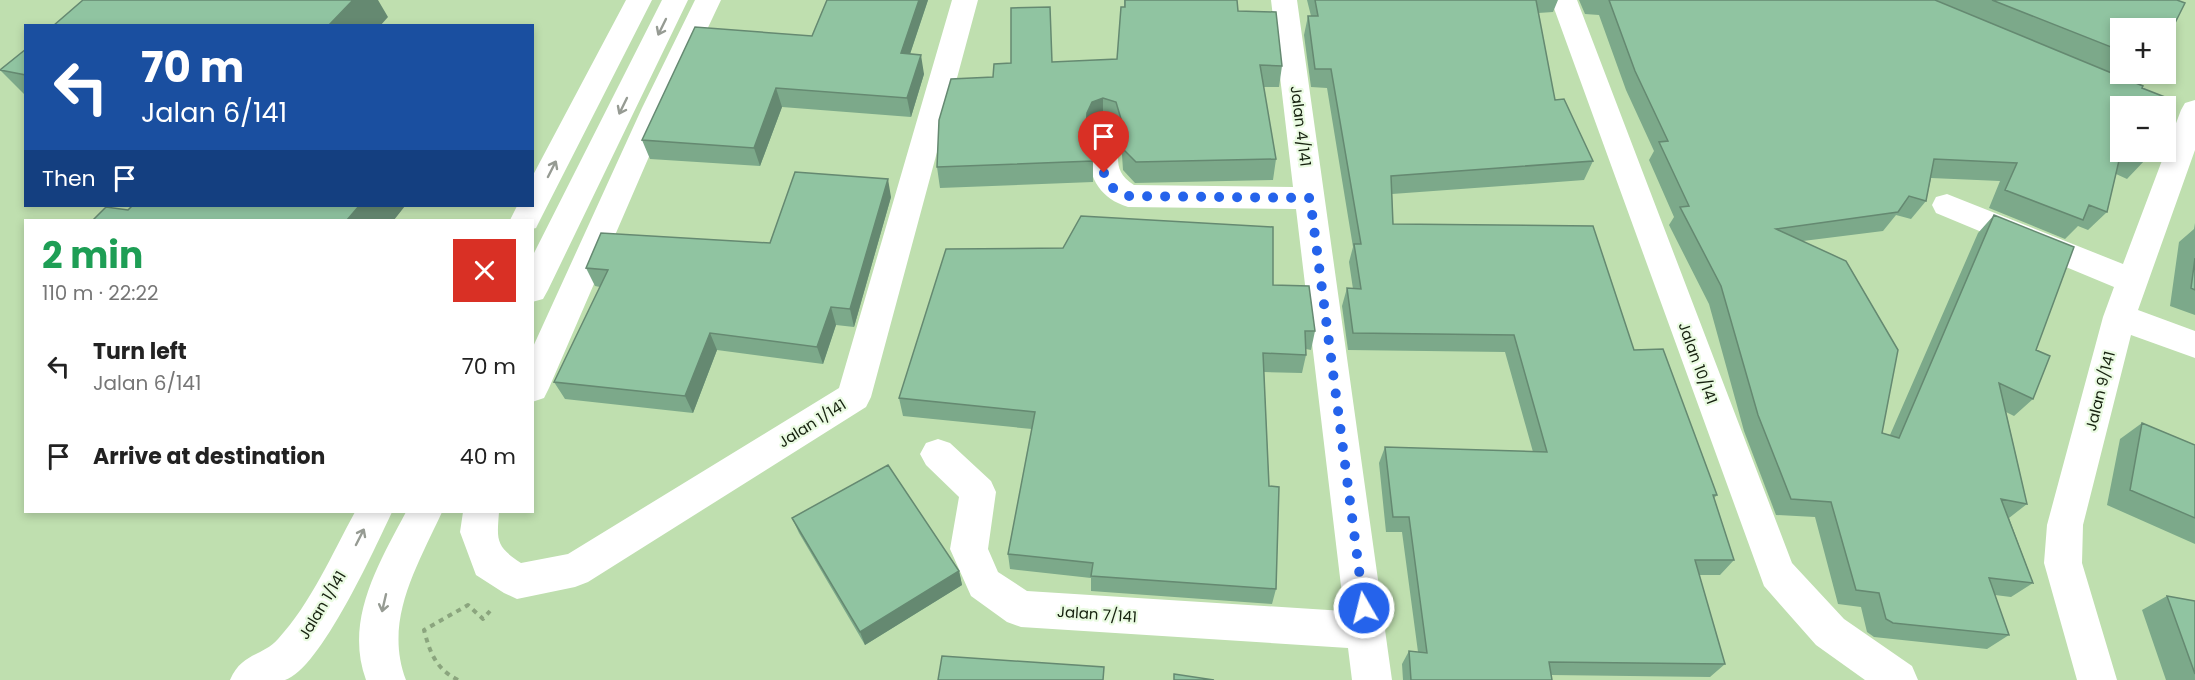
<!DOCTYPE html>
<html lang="en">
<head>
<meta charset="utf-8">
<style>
	:root { --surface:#fff; --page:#f6f6f6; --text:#222; --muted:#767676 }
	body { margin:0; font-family:Poppins,sans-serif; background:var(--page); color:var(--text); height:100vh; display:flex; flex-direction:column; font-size:22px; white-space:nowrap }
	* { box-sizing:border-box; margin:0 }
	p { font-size:20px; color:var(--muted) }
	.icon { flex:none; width:33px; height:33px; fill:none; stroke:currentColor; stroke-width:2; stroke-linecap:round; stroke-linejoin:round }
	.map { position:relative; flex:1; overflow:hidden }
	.side { position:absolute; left:24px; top:219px; width:510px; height:294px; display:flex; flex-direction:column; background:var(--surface); border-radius:0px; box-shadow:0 3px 9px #0003 }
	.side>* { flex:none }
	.banner { position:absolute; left:24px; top:24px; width:510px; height:183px; border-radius:0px; box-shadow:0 3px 9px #0003; background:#1a4fa0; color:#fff; overflow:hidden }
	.fabs { position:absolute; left:2110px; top:18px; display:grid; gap:12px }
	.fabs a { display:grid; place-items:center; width:66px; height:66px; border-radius:0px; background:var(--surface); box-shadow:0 3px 9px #0003; font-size:30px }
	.pin { position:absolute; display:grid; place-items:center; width:51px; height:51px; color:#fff; margin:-62px -26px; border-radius:50% 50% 50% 0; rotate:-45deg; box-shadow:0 0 6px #0007 }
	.pin .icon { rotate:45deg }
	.me { position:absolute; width:66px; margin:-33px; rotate:352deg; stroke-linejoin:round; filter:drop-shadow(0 0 4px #0008) }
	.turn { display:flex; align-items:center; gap:21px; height:126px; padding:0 18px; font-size:27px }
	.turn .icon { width:78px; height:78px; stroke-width:2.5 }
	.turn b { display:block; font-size:42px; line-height:51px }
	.then { display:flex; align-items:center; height:57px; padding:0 18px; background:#0003; gap:12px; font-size:22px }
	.round { display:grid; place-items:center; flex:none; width:63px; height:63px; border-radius:0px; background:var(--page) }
	.overview { display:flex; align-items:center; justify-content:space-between; height:102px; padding:0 18px }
	h1 { font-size:36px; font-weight:700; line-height:45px; color:#1e9e55 }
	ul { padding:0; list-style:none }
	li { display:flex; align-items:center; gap:18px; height:90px; padding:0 18px }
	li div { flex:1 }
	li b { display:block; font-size:22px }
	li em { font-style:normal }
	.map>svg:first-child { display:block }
</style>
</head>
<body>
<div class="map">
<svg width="2195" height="680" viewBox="0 0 2195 680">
	<rect width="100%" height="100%" fill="#bfdfaf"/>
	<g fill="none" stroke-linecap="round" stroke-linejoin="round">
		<!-- path -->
		<path stroke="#8ba57e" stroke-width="4" stroke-dasharray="5 5" stroke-linecap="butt" d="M 458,680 C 436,669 430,653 424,630 L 468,605 L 483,619 L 490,611"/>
		<!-- minor -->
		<path fill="#fff" fill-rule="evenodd" d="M 695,0 L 721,0 L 670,108 L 549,388 L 544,398 L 532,402 L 532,349 L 642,108 Z
			M 952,0 L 978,0 L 871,397 L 866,407 L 588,582 L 575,587 L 517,599 L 504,593 L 476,575 L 460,532 L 463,512 L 499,512 C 497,540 495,546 521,563 L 568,554 L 839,388 Z
			M 1271,0 L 1297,0 L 1392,680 L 1352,680 L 1348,648 L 1021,627 L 1007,622 L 971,596 L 950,549 L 959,497 L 926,465 L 920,454 L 926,443 L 938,439 L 950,443 L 991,481 L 996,492 L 988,549 L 998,572 L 1027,591 L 1344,611 L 1296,209 L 1128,207 C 1099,198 1087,176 1089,146 C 1089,137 1089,131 1094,124 L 1104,121 L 1114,124 C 1127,146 1105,167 1134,185 L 1293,187 Z
			M 1551,0 L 1577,0 L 1792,563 L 1844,619 L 1912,666 L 1918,680 L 1865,680 L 1816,645 L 1764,586 Z
			M 2195,100 L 2195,150 L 2138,310 L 2195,331 L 2195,358 L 2131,335 L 2083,525 L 2082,563 L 2117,680 L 2077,680 L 2044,563 L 2047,525 L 2103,317 L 2114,287 L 1936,213 L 1932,205 L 1936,197 L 1947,194 L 2123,264 L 2181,110 L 2185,103 Z"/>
		<!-- tertiary -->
		<path fill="#fff" fill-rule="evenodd" d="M 626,0 L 652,0 L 540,220 L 536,228 L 532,229 L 532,220 L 510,220 L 517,206 L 532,206 L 532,177 Z
			M 662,0 L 688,0 L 548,290 L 543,299 L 532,302 L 532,257 Z
			M 355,512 L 392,512 C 376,546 320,670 285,680 C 272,680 245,680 230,680 C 242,652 262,657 278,639 C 311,603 332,554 355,512 Z
			M 406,512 L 442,512 C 418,565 383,620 406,680 L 366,680 C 344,620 379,563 406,512 Z"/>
	</g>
	<!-- wall -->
	<path fill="#7ca98a" d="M 827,0 L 928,0 L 910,54 L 924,74 L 911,117 L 782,107 L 760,166 L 650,159 L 642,140 L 812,36 Z
		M 1124,0 L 1237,0 L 1238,11 L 1282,66 L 1279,87 L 1263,87 L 1276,159 L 1273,180 L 1135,183 L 1123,170 L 1121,140 L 1116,123 L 1103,119 L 1092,123 L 1087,134 L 1087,139 L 1093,161 L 1093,182 L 940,188 L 937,167 L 993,77 L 1117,59 L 1124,7 Z
		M 1307,0 L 1558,0 L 1553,12 L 1538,13 L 1555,100 L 1593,161 L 1584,180 L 1392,194 L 1393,224 L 1634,350 L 1717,495 L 1714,498 L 1734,560 L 1720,575 L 1699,575 L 1725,664 L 1710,677 L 1551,675 L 1552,680 L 1403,680 L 1402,664 L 1409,651 L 1418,652 L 1402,532 L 1386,532 L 1379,463 L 1385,447 L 1533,452 L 1505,352 L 1348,350 L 1342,306 L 1347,288 L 1353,289 L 1349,262 L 1353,247 L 1327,88 L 1311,87 L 1304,35 L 1308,16 L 1311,16 Z
		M 1579,0 L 2177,0 L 2121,28 L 2121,74 L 2146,74 L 2137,83 L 2121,152 L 2149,152 L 2145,160 L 2127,179 L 2116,174 L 2107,212 L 2088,230 L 2078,226 L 2065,239 L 1989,208 L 2000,181 L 1931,178 L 1926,201 L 1911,219 L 1896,215 L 1883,231 L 1803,241 L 1882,433 L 1890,435 L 1978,233 L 1994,215 L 2036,350 L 2033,399 L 2014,416 L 2006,412 L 2027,504 L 2009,518 L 2033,583 L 2011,597 L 1995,595 L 2009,635 L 1987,649 L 1874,637 L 1867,632 L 1861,607 L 1838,604 L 1815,517 L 1776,515 L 1744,431 L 1709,304 L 1669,225 L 1674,217 L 1649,160 L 1654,151 L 1626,90 L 1599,15 L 1585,14 Z
		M 26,49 L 26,96 L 0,70 Z
		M 891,197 L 854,327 L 836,325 L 823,364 L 717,350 L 693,413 L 565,399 L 554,382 L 600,287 L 595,286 L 586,268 L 770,243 Z
		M 2195,223 L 2195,315 L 2170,306 L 2179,242 L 2194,229 Z
		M 1063,248 L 1273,285 L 1315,331 L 1311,350 L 1306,349 L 1306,355 L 1302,373 L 1264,372 L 1269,486 L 1276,589 L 1272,604 L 1091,591 L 1091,578 L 1010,569 L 1008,554 L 1032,429 L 903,416 L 899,398 Z
		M 2142,423 L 2195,445 L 2195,544 L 2107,505 L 2120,439 Z
		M 792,518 L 959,571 L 962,585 L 865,645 L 799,533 Z
		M 2167,596 L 2195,601 L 2195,680 L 2166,680 L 2142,610 Z"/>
	<!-- shaded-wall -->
	<path fill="#658971" d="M 353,0 L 378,0 L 388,17 L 380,26 L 328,26 Z
		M 919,0 L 928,0 L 904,72 L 901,53 Z
		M 921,55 L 924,74 L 911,117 L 907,98 Z
		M 776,88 L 782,107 L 760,166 L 754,148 Z
		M 1103,98 L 1103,119 L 1092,123 L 1087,134 L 1087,157 L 1087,113 L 1092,102 Z
		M 888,179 L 891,197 L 854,327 L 850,309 Z
		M 359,206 L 405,206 L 394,220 L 347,220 Z
		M 831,307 L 836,325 L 823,364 L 817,347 Z
		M 710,333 L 717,350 L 693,413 L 685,396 Z
		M 959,571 L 962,585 L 865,645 L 860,632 Z"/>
	<!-- building -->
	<path fill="#90c4a1" stroke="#658971" stroke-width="1.5" d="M 83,0 L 353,0 L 328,26 L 53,26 Z
		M 827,0 L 919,0 L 901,53 L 921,55 L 907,98 L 776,88 L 754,148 L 642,140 L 695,27 L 812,36 Z
		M 1125,0 L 1237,0 L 1238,11 L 1276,12 L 1282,66 L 1260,65 L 1276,159 L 1136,162 L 1123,149 L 1121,119 L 1116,102 L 1103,98 L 1092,102 L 1087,113 L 1086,136 L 1093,161 L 937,167 L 939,120 L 951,79 L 993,77 L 994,64 L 1011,63 L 1011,8 L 1050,7 L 1052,62 L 1117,59 L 1121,7 L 1125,7 Z
		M 1315,0 L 1536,0 L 1555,100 L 1564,99 L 1593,161 L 1391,176 L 1393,224 L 1593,226 L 1634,350 L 1663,349 L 1717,495 L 1713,495 L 1734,560 L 1695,560 L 1725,664 L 1549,662 L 1552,680 L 1411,680 L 1409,651 L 1427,653 L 1409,517 L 1393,517 L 1385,447 L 1547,452 L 1514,335 L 1353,333 L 1347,288 L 1361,289 L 1354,244 L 1361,244 L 1331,69 L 1315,69 L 1308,16 L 1318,16 Z
		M 1609,0 L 1935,0 L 2143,86 L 2142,88 L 2170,99 L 2166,110 L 2166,106 L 2121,106 L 2121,152 L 2107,212 L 2089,205 L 2083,220 L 2005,190 L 2017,163 L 1934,159 L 1926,201 L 1909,196 L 1898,212 L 1776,229 L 1846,261 L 1898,350 L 1882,433 L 1899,438 L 1994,215 L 2074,247 L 2036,350 L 2050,356 L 2033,399 L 1999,383 L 2027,504 L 2001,499 L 2033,583 L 1989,578 L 2009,635 L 1893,623 L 1886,619 L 1879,593 L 1856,590 L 1831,502 L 1791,499 L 1758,415 L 1721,286 L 1680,207 L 1689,206 L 1659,142 L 1668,141 L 1635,71 Z
		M 1992,0 L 2177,0 L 2185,3 L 2166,41 L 2166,28 L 2121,28 L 2121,51 Z
		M 26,49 L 26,75 L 0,70 Z
		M 2124,152 L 2149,152 L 2145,160 Z
		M 795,172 L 888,179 L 850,309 L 831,307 L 817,347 L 710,333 L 685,396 L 554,382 L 608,270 L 586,268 L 601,233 L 770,243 Z
		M 132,206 L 359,206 L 347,220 L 93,220 L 106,207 L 128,210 Z
		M 1081,216 L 1273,227 L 1273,285 L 1309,286 L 1315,331 L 1305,331 L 1306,355 L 1263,353 L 1269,486 L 1279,487 L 1276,589 L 1091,576 L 1093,563 L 1008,554 L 1035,412 L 899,398 L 946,249 L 1063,248 Z
		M 2195,258 L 2195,290 L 2191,288 Z
		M 2142,423 L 2195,445 L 2195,518 L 2130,490 Z
		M 888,465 L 959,571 L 860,632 L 792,518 Z
		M 2167,596 L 2195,601 L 2195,674 Z
		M 942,656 L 1104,667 L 1103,680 L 938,680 Z
		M 1174,674 L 1214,680 L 1174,680 Z"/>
	<!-- one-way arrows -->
	<defs><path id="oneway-shaft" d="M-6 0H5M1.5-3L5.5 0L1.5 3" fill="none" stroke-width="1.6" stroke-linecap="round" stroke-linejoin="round" transform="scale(1.5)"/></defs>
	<g stroke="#969b93">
		<use href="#oneway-shaft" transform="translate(662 27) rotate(116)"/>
		<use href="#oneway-shaft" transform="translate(623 106) rotate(116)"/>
		<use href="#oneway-shaft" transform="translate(552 169) rotate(-63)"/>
		<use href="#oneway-shaft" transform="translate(360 537) rotate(-63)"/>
		<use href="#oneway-shaft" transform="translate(384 603) rotate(103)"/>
	</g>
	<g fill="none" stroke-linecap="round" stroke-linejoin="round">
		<!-- route -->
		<path stroke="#2563eb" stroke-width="10" stroke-dasharray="0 18" d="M 1104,173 L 1111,187 L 1128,196 L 1310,198 L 1364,608"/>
	</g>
	<g text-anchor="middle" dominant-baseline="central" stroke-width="4.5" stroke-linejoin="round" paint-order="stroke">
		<!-- street labels -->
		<g font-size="15" fill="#16210f" stroke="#eafbe2">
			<text transform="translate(1301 126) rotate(83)">Jalan 4/141</text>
			<text transform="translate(1698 363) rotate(70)">Jalan 10/141</text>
			<text transform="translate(2100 391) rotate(-76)">Jalan 9/141</text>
			<text transform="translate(812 423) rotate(-32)">Jalan 1/141</text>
			<text transform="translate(322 605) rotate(-59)">Jalan 1/141</text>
			<text transform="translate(1097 614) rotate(4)">Jalan 7/141</text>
		</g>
	</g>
</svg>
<div class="fabs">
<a>+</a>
<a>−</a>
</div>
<div class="pin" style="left:1104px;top:173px;background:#d93025"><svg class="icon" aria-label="arrive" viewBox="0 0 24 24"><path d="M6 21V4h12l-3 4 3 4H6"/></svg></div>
<svg class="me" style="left:1364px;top:608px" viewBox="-20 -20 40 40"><circle r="17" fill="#2563eb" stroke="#fff" stroke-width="3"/><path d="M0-11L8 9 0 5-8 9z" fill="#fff"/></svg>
<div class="banner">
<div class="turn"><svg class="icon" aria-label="left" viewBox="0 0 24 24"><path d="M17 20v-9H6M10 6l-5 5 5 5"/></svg><div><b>70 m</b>Jalan 6/141</div></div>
<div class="then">Then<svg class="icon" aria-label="arrive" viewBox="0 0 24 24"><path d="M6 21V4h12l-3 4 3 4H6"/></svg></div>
</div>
<section class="side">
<div class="overview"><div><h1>2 min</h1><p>110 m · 22:22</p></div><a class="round" style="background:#d93025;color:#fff"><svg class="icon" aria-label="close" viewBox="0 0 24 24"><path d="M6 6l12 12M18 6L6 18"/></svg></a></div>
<ul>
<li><svg class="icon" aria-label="left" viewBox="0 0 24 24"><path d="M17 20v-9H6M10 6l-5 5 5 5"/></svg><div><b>Turn left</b><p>Jalan 6/141</p></div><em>70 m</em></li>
<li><svg class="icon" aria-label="arrive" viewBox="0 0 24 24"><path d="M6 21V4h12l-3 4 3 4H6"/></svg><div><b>Arrive at destination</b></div><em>40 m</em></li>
</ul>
</section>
</div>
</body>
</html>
